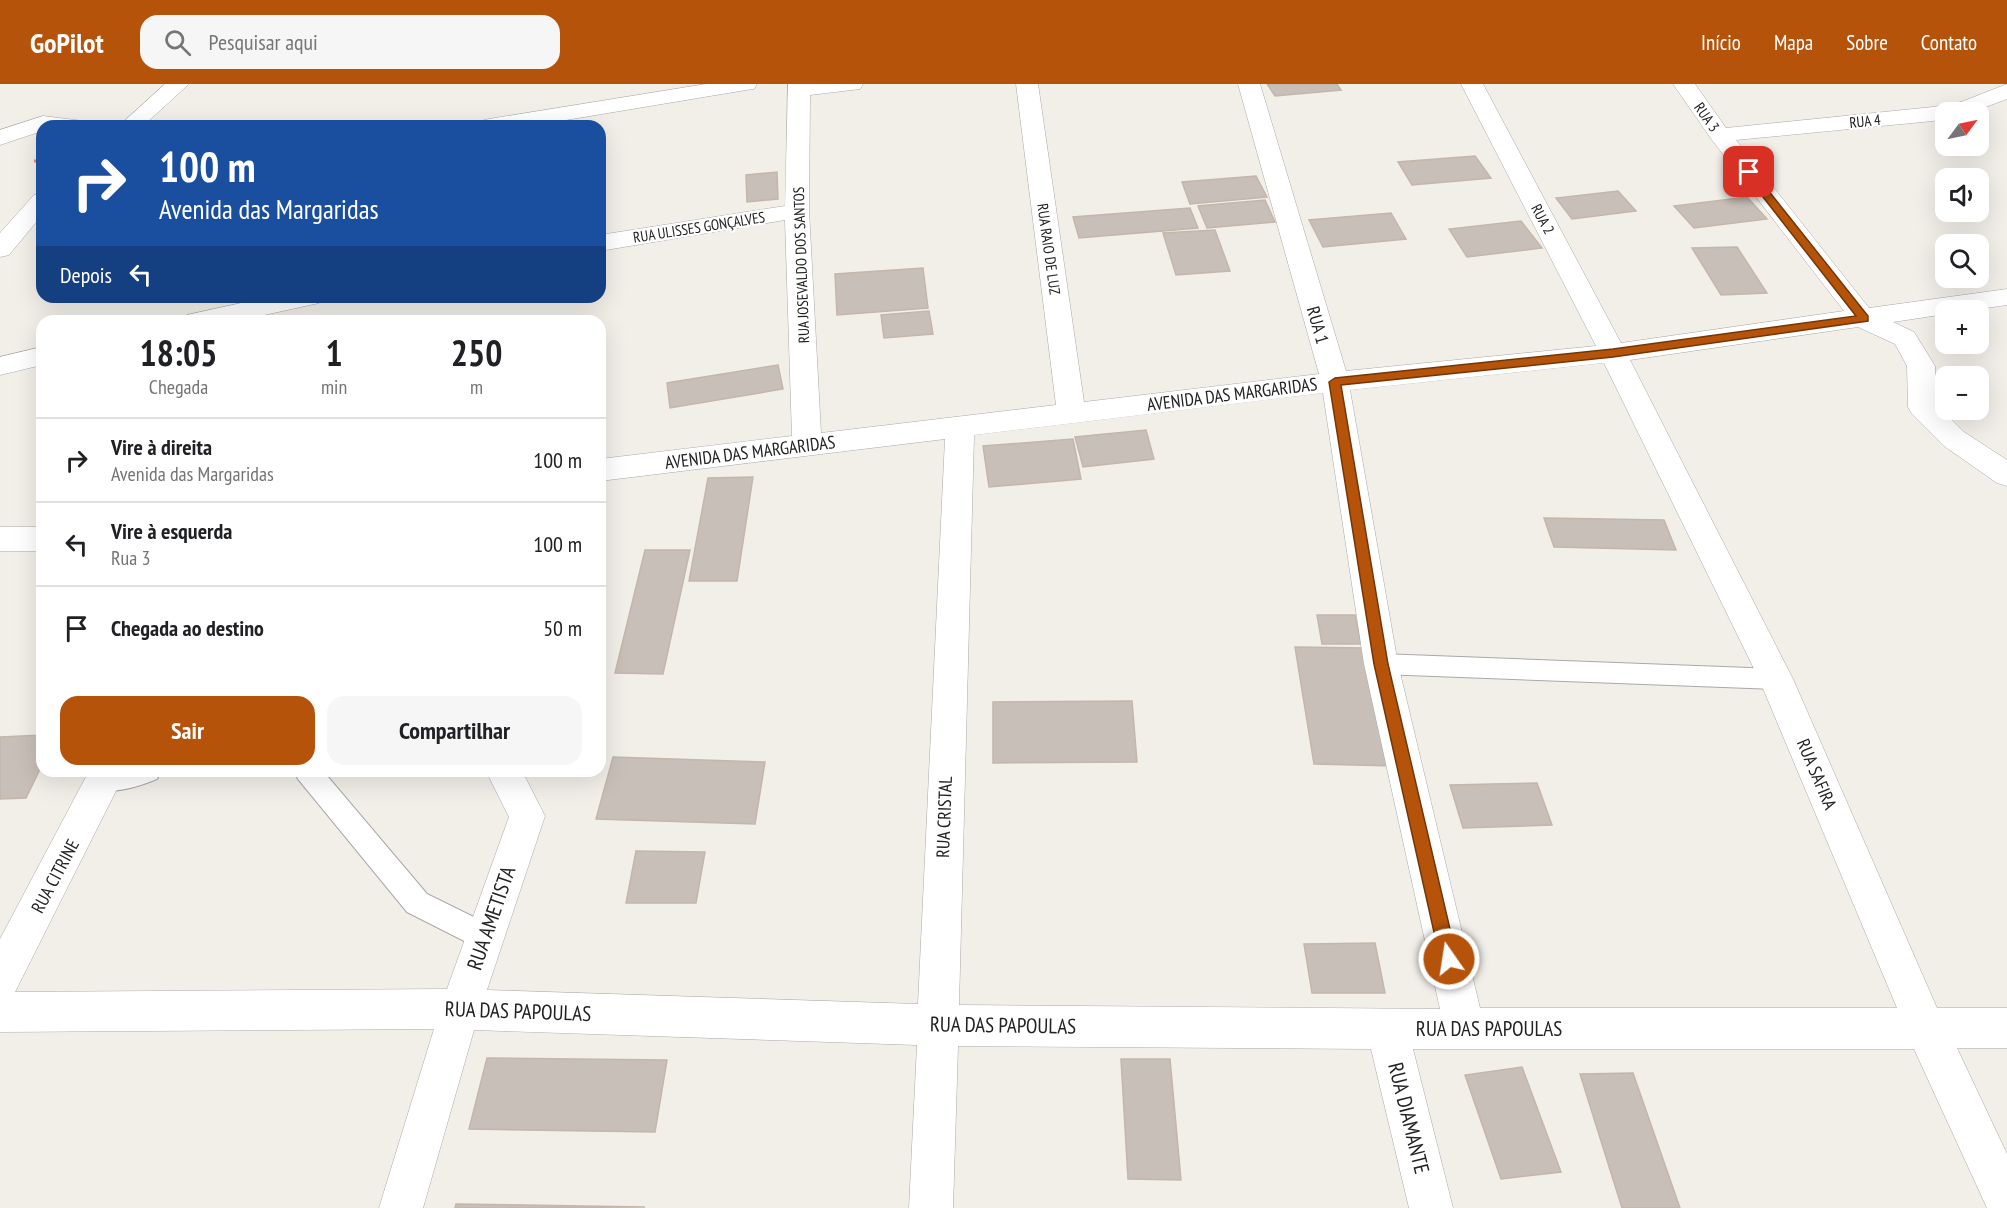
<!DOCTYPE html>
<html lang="pt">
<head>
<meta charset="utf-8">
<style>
	:root { --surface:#fff; --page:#f6f6f6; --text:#202124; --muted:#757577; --line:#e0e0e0; --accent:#b45309 }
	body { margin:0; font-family:"PT Sans Narrow",sans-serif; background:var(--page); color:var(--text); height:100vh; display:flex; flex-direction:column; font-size:22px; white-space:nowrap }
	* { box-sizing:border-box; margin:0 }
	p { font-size:20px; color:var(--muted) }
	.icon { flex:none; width:33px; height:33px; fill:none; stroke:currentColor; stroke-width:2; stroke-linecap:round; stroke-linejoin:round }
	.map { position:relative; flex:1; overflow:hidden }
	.sheet { position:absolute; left:36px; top:231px; width:570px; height:462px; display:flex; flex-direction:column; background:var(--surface); border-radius:18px; box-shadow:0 6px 24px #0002 }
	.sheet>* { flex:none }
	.guide { position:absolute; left:36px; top:36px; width:570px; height:183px; border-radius:18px; box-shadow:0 6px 24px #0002; background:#1a4fa0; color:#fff; overflow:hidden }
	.needle { width:39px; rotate:57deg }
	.tools { position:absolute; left:1935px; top:18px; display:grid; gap:12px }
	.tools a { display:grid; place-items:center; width:54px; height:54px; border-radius:12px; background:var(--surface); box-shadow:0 6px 24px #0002; font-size:30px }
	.pin { position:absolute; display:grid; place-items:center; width:51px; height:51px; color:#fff; margin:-26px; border-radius:12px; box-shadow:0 3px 9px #0006 }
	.me { position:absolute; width:66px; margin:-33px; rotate:347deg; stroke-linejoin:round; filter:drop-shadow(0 0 4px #0008) }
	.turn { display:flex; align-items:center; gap:21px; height:126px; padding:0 24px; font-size:27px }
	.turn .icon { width:78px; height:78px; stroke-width:2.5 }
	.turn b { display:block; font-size:42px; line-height:51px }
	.then { display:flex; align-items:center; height:57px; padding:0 24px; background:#0003; gap:12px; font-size:22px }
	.eta { display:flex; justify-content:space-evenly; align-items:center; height:102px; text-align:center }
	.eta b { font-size:36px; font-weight:700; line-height:42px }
	.primary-button { display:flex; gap:12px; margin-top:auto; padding:12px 24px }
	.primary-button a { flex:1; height:69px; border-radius:18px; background:var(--accent); color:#fff; font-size:24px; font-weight:700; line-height:69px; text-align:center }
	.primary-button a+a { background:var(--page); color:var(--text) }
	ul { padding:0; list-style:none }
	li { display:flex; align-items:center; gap:18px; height:84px; padding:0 24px; border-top:2px solid var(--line) }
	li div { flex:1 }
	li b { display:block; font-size:22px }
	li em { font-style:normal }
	header { display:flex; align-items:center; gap:36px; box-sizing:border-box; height:84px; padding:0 30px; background:var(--accent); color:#fff }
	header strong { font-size:28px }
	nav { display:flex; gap:33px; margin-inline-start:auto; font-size:21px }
	.search { width:420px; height:54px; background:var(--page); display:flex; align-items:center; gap:15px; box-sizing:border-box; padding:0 21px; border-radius:18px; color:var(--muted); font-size:22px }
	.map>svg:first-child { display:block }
</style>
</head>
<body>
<header>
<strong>GoPilot</strong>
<div class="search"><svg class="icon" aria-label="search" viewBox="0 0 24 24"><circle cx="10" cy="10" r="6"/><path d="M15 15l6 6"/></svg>Pesquisar aqui</div>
<nav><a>Início</a><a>Mapa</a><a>Sobre</a><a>Contato</a></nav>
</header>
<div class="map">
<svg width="2007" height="1124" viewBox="0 0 2007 1124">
	<rect width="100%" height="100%" fill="#f2efe9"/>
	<!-- building -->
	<path fill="#c7bfb8" stroke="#c4b6ab" stroke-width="1.5" d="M 1267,0 L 1337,0 L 1341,6 L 1275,12 Z
		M 1475,72 L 1491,94 L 1412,101 L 1398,78 Z
		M 777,88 L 778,115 L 747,118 L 746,91 Z
		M 1256,92 L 1267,113 L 1190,120 L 1182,98 Z
		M 1618,107 L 1636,127 L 1572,135 L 1556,114 Z
		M 1747,113 L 1767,135 L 1694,144 L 1674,122 Z
		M 1265,116 L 1275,138 L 1207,144 L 1198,122 Z
		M 1190,124 L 1198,144 L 1079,154 L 1073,133 Z
		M 1391,129 L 1406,155 L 1323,163 L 1309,136 Z
		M 1521,137 L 1542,164 L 1467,173 L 1449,145 Z
		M 1215,146 L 1230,187 L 1176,191 L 1163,149 Z
		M 1737,163 L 1767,209 L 1721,211 L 1692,164 Z
		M 923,184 L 928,224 L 837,231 L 835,190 Z
		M 929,227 L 933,250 L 884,254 L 881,231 Z
		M 778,281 L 783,305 L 670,324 L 667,299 Z
		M 1146,346 L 1154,375 L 1083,383 L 1075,353 Z
		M 1073,355 L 1081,395 L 989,403 L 983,362 Z
		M 753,393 L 737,497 L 689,497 L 708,394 Z
		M 1544,434 L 1664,436 L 1676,466 L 1554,463 Z
		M 645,466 L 690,466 L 663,590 L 615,589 Z
		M 1317,531 L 1355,531 L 1361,560 L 1322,560 Z
		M 1295,563 L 1369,564 L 1393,682 L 1314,680 Z
		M 1132,617 L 1137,678 L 993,679 L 993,618 Z
		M 42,651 L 42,681 L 26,714 L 0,715 L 0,653 Z
		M 613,673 L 765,678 L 755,740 L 596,735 Z
		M 1537,699 L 1552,741 L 1463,744 L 1450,701 Z
		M 636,767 L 705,768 L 696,819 L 626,819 Z
		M 1375,859 L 1385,909 L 1312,909 L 1304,860 Z
		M 487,974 L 667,976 L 655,1048 L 469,1045 Z
		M 1121,975 L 1170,975 L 1181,1096 L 1128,1095 Z
		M 1522,983 L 1561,1088 L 1501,1095 L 1465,991 Z
		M 1633,989 L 1680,1124 L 1622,1124 L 1580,990 Z
		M 456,1120 L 645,1123 L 455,1124 Z"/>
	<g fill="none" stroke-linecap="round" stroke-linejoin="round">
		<!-- lane casing -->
		<g stroke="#a9a9a9" stroke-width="2">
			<path id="lane" d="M 1381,570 L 1776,585 L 1785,588 L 1788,595 L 1785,602 L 1776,605 L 1381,590 L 1372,587 L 1369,580 L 1372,573 Z
				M 98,687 L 161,687 L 157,695 C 140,702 113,711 96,704 L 92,696 Z
				M 294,687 L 323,687 L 427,810 L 494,843 L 498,853 L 494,863 L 484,867 L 407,828 L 298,695 Z"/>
		</g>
		<!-- street casing -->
		<g stroke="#a9a9a9" stroke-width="1">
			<path id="street" d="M 165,0 L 189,0 L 143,42 L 119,42 Z
				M 706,0 L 757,0 L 754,5 L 746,6 L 530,42 L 478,42 L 481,37 L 489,35 Z
				M 788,0 L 863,0 L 860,5 L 810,11 L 809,127 L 821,349 L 1056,321 L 1016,0 L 1038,0 L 1084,318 L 1319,290 L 1238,0 L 1260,0 L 1346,287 L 1596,262 L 1461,0 L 1483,0 L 1621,259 L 1844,227 L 1712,56 L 1673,0 L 1695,0 L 1726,44 L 1933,23 L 1961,18 L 2007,0 L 2007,15 L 1972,28 L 1946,28 L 1946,34 L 1933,37 L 1736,56 L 1869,224 L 2007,205 L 2007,221 L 1972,226 L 1946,226 L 1946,230 L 1893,238 L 1914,248 L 1935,282 L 1936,320 L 1964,348 L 2007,376 L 2007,402 L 1997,399 L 1944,362 L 1912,330 L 1908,323 L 1907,282 L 1895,260 L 1858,243 L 1630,276 L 1793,595 L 1937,924 L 2007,924 L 2007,964 L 1957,964 L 2007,1070 L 2007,1124 L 1987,1124 L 1914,965 L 1413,965 L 1453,1124 L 1409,1124 L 1371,965 L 958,962 L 953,1124 L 909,1124 L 917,961 L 474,946 L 423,1124 L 379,1124 L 434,945 L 0,948 L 0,855 L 89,687 L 126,687 L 15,908 L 447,905 L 509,733 L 486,687 L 522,687 L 545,732 L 487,906 L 918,920 L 945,355 L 600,397 L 600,375 L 792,352 L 785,136 L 600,167 L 600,151 L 785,122 ZM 1604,279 L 1759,595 L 1897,924 L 1480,924 L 1398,580 L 1350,306 ZM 1323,309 L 1364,580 L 1440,925 L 959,921 L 974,351 Z
				M 43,32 L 83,37 L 86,42 L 42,42 L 42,47 L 0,61 L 0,46 Z
				M 42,109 L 42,131 L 9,171 L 0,173 L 0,149 L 34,111 Z
				M 269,213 L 323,213 L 319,219 L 237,237 L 183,237 L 187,231 Z
				M 42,263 L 42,281 L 0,291 L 0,273 Z
				M 0,443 L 42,443 L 42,467 L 0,467 Z"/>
		</g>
		<!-- path -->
		<path stroke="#fa8072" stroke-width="3" stroke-dasharray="2 2" stroke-linecap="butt" d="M 34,77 L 42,77"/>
		<!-- lane -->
		<use href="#lane" fill="#fff" fill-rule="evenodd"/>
		<!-- street -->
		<use href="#street" fill="#fff" fill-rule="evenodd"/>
	</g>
	<!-- route -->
	<path fill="#b45309" stroke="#753606" stroke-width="1.5" d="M 1749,85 L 1752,86 L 1868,232 L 1868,237 L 1613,273 L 1341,301 L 1388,580 L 1457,875 L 1454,881 L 1449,883 L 1443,881 L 1440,875 L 1374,580 L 1329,298 L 1335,294 L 1613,265 L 1856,232 L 1745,90 L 1745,86 Z"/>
	<g text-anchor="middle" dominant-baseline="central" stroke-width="4.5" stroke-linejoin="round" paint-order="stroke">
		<!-- far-street labels -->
		<g font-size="15" fill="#222" stroke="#fff">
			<text transform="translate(1707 33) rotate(55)">RUA 3</text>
			<text transform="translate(1865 37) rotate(-6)">RUA 4</text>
			<text transform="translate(1543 135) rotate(62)">RUA 2</text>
			<text transform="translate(699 143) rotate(-9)">RUA ULISSES GONÇALVES</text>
			<text transform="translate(1049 165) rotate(82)">RUA RAIO DE LUZ</text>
			<text transform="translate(801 181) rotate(-92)">RUA JOSEVALDO DOS SANTOS</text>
		</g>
		<!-- street labels -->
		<g font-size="18" fill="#222" stroke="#fff">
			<text transform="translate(1318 241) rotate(74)">RUA 1</text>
			<text transform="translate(1232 310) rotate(-7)">AVENIDA DAS MARGARIDAS</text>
			<text transform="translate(750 368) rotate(-7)">AVENIDA DAS MARGARIDAS</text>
			<text transform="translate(1817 690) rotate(67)">RUA SAFIRA</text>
			<text transform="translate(944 733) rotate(-88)">RUA CRISTAL</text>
			<text transform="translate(55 792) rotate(-62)">RUA CITRINE</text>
		</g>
		<!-- near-street labels -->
		<g font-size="21" fill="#222" stroke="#fff">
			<text transform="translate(491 834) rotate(-71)">RUA AMETISTA</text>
			<text transform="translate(518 927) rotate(2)">RUA DAS PAPOULAS</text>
			<text transform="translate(1003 941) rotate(1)">RUA DAS PAPOULAS</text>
			<text x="1489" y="944">RUA DAS PAPOULAS</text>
			<text transform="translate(1409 1034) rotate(76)">RUA DIAMANTE</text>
		</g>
	</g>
</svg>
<div class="tools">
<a><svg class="needle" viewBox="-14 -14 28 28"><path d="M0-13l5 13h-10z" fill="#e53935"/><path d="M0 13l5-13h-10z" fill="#757577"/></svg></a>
<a><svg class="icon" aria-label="sound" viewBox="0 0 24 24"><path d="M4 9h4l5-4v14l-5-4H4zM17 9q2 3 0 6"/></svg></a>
<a><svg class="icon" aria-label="search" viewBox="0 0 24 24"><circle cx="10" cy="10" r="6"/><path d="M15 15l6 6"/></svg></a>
<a>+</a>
<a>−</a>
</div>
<div class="pin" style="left:1749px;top:88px;background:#d93025"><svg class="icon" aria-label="arrive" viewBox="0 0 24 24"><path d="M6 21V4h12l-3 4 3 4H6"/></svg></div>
<svg class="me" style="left:1449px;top:875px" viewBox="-20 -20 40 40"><circle r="17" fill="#b45309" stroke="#fff" stroke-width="3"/><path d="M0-11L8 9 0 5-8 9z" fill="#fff"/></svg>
<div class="guide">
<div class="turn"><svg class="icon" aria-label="right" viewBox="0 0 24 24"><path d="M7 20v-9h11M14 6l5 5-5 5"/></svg><div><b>100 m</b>Avenida das Margaridas</div></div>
<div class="then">Depois<svg class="icon" aria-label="left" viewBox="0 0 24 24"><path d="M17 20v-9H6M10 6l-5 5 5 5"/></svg></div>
</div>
<section class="sheet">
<div class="eta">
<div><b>18:05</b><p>Chegada</p></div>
<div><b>1</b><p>min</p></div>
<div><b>250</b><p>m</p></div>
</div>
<ul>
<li><svg class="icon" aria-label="right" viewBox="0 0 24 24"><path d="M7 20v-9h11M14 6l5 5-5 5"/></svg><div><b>Vire à direita</b><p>Avenida das Margaridas</p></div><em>100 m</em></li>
<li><svg class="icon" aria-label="left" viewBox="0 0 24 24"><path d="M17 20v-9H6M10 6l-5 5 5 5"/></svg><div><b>Vire à esquerda</b><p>Rua 3</p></div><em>100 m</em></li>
<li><svg class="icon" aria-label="arrive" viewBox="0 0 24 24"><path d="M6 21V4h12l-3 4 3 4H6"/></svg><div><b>Chegada ao destino</b></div><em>50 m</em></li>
</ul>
<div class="primary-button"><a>Sair</a><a>Compartilhar</a></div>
</section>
</div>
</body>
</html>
